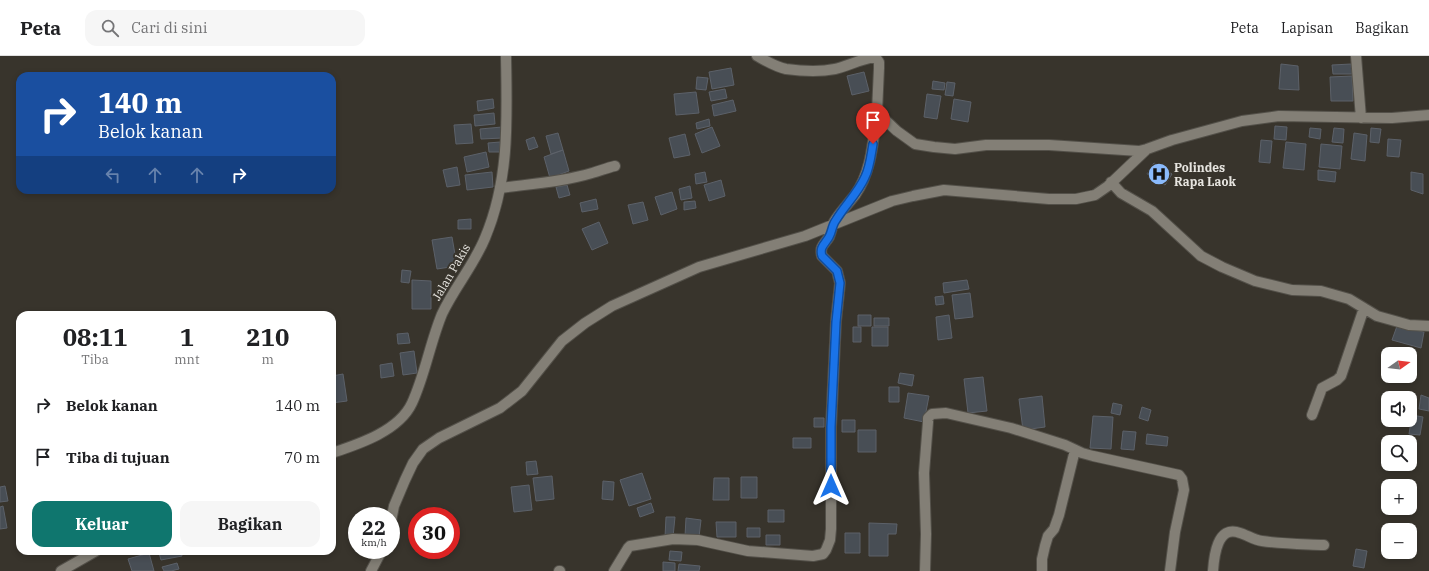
<!DOCTYPE html>
<html lang="id">
<head>
<meta charset="utf-8">
<style>
	:root { --surface:#fff; --page:#f6f6f6; --text:#202124; --muted:#757577; --line:#e0e0e0; --accent:#0f766e }
	body { margin:0; font-family:"IBM Plex Serif",serif; background:var(--page); color:var(--text); height:100vh; display:flex; flex-direction:column; font-size:15px; white-space:nowrap }
	* { box-sizing:border-box; margin:0 }
	p { font-size:13px; color:var(--muted) }
	.icon { flex:none; width:22px; height:22px; fill:none; stroke:currentColor; stroke-width:2; stroke-linecap:round; stroke-linejoin:round }
	.map { position:relative; flex:1; overflow:hidden }
	.drawer { position:absolute; left:16px; top:255px; width:320px; height:244px; display:flex; flex-direction:column; background:var(--surface); border-radius:12px; box-shadow:0 2px 6px #0003 }
	.drawer>* { flex:none }
	.banner { position:absolute; left:16px; top:16px; width:320px; height:122px; border-radius:12px; box-shadow:0 2px 6px #0003; background:#1a4fa0; color:#fff; overflow:hidden }
	.needle { width:26px; rotate:76deg }
	.tools { position:absolute; left:1381px; top:291px; display:grid; gap:8px }
	.tools a { display:grid; place-items:center; width:36px; height:36px; border-radius:8px; background:var(--surface); box-shadow:0 2px 6px #0003; font-size:20px }
	.speed { position:absolute; left:348px; top:451px; display:flex; gap:8px; font-size:20px; font-weight:700; text-align:center }
	.speed>* { display:grid; place-content:center; width:52px; height:52px; border-radius:50%; background:var(--surface); box-shadow:0 2px 6px #0003; line-height:1 }
	.speed small { font-size:10px; font-weight:400 }
	.speed .limit { border:6px solid #d22; background:#fff; color:#111 }
	.pin { position:absolute; display:grid; place-items:center; width:34px; height:34px; color:#fff; margin:-41px -17px; border-radius:50% 50% 50% 0; rotate:-45deg; box-shadow:0 0 4px #0007 }
	.pin .icon { rotate:45deg }
	.me { position:absolute; width:44px; margin:-22px; rotate:0deg; stroke-linejoin:round; filter:drop-shadow(0 0 3px #0008) }
	.turn { display:flex; align-items:center; gap:14px; height:84px; padding:0 16px; font-size:18px }
	.turn .icon { width:52px; height:52px; stroke-width:2.5 }
	.turn b { display:block; font-size:28px; line-height:34px }
	.lanes { display:flex; align-items:center; height:38px; padding:0 16px; background:#0003; justify-content:center; gap:20px; direction:ltr }
	.lanes .off { opacity:.35 }
	.eta { display:flex; justify-content:space-evenly; align-items:center; height:68px; text-align:center }
	.eta b { font-size:24px; font-weight:700; line-height:28px }
	.cta { display:flex; gap:8px; margin-top:auto; padding:8px 16px }
	.cta a { flex:1; height:46px; border-radius:12px; background:var(--accent); color:#fff; font-size:16px; font-weight:700; line-height:46px; text-align:center }
	.cta a+a { background:var(--page); color:var(--text) }
	ul { padding:0; list-style:none }
	li { display:flex; align-items:center; gap:12px; height:52px; padding:0 16px }
	li div { flex:1 }
	li b { display:block; font-size:15px }
	li em { font-style:normal }
	header { display:flex; align-items:center; gap:24px; box-sizing:border-box; height:56px; padding:0 20px; background:var(--surface); border-bottom:1px solid var(--line) }
	header strong { font-size:19px }
	nav { display:flex; gap:22px; margin-inline-start:auto; font-size:14px }
	.search { width:280px; height:36px; background:var(--page); display:flex; align-items:center; gap:10px; box-sizing:border-box; padding:0 14px; border-radius:12px; color:var(--muted); font-size:15px }
	.map>svg:first-child { display:block }
</style>
</head>
<body>
<header>
<strong>Peta</strong>
<div class="search"><svg class="icon" aria-label="search" viewBox="0 0 24 24"><circle cx="10" cy="10" r="6"/><path d="M15 15l6 6"/></svg>Cari di sini</div>
<nav><a>Peta</a><a>Lapisan</a><a>Bagikan</a></nav>
</header>
<div class="map">
<svg width="1429" height="515" viewBox="0 0 1429 515">
	<rect width="100%" height="100%" fill="#38342c"/>
	<!-- building -->
	<path fill="#484e55" stroke="#5c6169" d="M 1281,8 L 1298,10 L 1299,34 L 1279,33 Z
		M 1351,8 L 1352,18 L 1333,18 L 1332,9 Z
		M 731,12 L 734,29 L 712,33 L 709,16 Z
		M 864,16 L 869,35 L 852,39 L 847,20 Z
		M 1352,20 L 1353,45 L 1331,45 L 1330,21 Z
		M 697,21 L 708,22 L 706,34 L 696,33 Z
		M 933,25 L 945,27 L 944,34 L 932,33 Z
		M 947,26 L 955,27 L 953,40 L 945,39 Z
		M 725,33 L 727,42 L 711,45 L 709,36 Z
		M 696,36 L 699,57 L 676,59 L 674,38 Z
		M 927,38 L 941,40 L 937,63 L 924,61 Z
		M 493,43 L 494,52 L 478,55 L 477,45 Z
		M 954,43 L 971,46 L 968,66 L 951,63 Z
		M 733,44 L 736,55 L 714,60 L 712,49 Z
		M 494,57 L 495,68 L 475,70 L 474,59 Z
		M 709,63 L 710,70 L 697,73 L 696,67 Z
		M 471,68 L 473,87 L 456,88 L 454,69 Z
		M 1275,70 L 1287,71 L 1286,84 L 1274,83 Z
		M 502,71 L 503,82 L 481,83 L 480,73 Z
		M 712,71 L 720,90 L 702,97 L 695,78 Z
		M 1310,72 L 1321,73 L 1320,83 L 1309,81 Z
		M 1334,72 L 1344,73 L 1343,87 L 1332,86 Z
		M 1371,72 L 1381,73 L 1379,87 L 1370,86 Z
		M 558,77 L 563,94 L 551,98 L 546,80 Z
		M 1354,77 L 1367,79 L 1365,105 L 1351,103 Z
		M 685,78 L 690,99 L 674,102 L 669,82 Z
		M 534,81 L 538,91 L 529,94 L 526,84 Z
		M 1388,83 L 1401,84 L 1399,101 L 1387,100 Z
		M 1261,84 L 1272,85 L 1270,107 L 1259,106 Z
		M 500,86 L 500,96 L 489,96 L 488,87 Z
		M 1286,86 L 1306,88 L 1304,114 L 1283,112 Z
		M 1321,88 L 1342,90 L 1340,113 L 1319,111 Z
		M 563,94 L 569,115 L 550,122 L 544,101 Z
		M 486,96 L 489,111 L 467,116 L 464,101 Z
		M 1154,107 L 1172,118 L 1165,129 L 1147,118 Z
		M 457,111 L 460,129 L 447,131 L 443,114 Z
		M 1318,114 L 1336,116 L 1335,126 L 1318,124 Z
		M 492,116 L 493,131 L 467,134 L 465,119 Z
		M 705,116 L 707,126 L 696,128 L 695,118 Z
		M 1411,116 L 1423,118 L 1423,138 L 1411,134 Z
		M 721,124 L 725,140 L 709,145 L 704,129 Z
		M 567,129 L 570,139 L 559,142 L 556,131 Z
		M 690,130 L 692,142 L 681,144 L 679,133 Z
		M 672,136 L 677,153 L 661,159 L 655,141 Z
		M 596,143 L 598,153 L 582,156 L 580,147 Z
		M 695,145 L 696,152 L 684,154 L 684,146 Z
		M 643,146 L 648,164 L 633,168 L 628,149 Z
		M 471,163 L 471,173 L 458,173 L 458,164 Z
		M 599,166 L 608,187 L 592,194 L 582,173 Z
		M 452,181 L 457,210 L 437,213 L 432,184 Z
		M 402,214 L 411,215 L 409,227 L 401,226 Z
		M 412,224 L 431,225 L 431,253 L 412,253 Z
		M 967,224 L 969,233 L 944,237 L 943,227 Z
		M 970,237 L 973,261 L 955,263 L 952,239 Z
		M 943,240 L 944,248 L 936,249 L 935,241 Z
		M 858,259 L 871,259 L 871,270 L 858,270 Z
		M 949,259 L 952,282 L 938,284 L 936,261 Z
		M 874,262 L 889,262 L 889,270 L 874,270 Z
		M 1397,270 L 1424,276 L 1421,292 L 1392,284 Z
		M 853,271 L 861,271 L 861,286 L 853,286 Z
		M 872,271 L 888,271 L 888,290 L 872,290 Z
		M 408,277 L 410,287 L 398,288 L 397,278 Z
		M 414,295 L 417,317 L 403,319 L 400,297 Z
		M 392,307 L 394,320 L 381,322 L 380,309 Z
		M 900,317 L 914,319 L 912,330 L 898,327 Z
		M 343,318 L 347,345 L 332,347 L 332,320 Z
		M 983,321 L 987,355 L 968,357 L 964,323 Z
		M 889,331 L 899,331 L 899,346 L 889,346 Z
		M 908,337 L 929,340 L 924,366 L 904,362 Z
		M 1421,339 L 1429,342 L 1429,355 L 1419,353 Z
		M 1042,340 L 1045,371 L 1023,374 L 1019,343 Z
		M 1113,347 L 1122,349 L 1120,359 L 1111,357 Z
		M 1142,351 L 1151,354 L 1148,365 L 1139,362 Z
		M 1412,359 L 1423,361 L 1420,379 L 1409,378 Z
		M 1093,360 L 1113,361 L 1111,393 L 1090,392 Z
		M 814,362 L 824,362 L 824,371 L 814,371 Z
		M 842,364 L 855,364 L 855,376 L 842,376 Z
		M 858,374 L 876,374 L 876,396 L 858,396 Z
		M 1123,375 L 1136,376 L 1134,394 L 1121,393 Z
		M 1147,378 L 1168,381 L 1167,390 L 1146,388 Z
		M 793,382 L 811,382 L 811,392 L 793,392 Z
		M 536,405 L 538,418 L 527,419 L 526,406 Z
		M 642,417 L 651,443 L 629,450 L 620,424 Z
		M 552,420 L 554,443 L 536,445 L 533,422 Z
		M 741,421 L 757,421 L 757,442 L 741,442 Z
		M 714,422 L 729,422 L 729,444 L 713,444 Z
		M 603,425 L 614,426 L 613,444 L 602,443 Z
		M 529,429 L 532,454 L 514,456 L 511,431 Z
		M 5,430 L 8,445 L 0,446 L 0,431 Z
		M 651,447 L 654,456 L 640,461 L 637,452 Z
		M 3,450 L 7,472 L 0,473 L 0,451 Z
		M 768,454 L 784,454 L 784,466 L 768,466 Z
		M 666,461 L 675,461 L 673,481 L 665,481 Z
		M 686,462 L 701,464 L 699,481 L 685,480 Z
		M 716,466 L 736,466 L 736,481 L 717,481 Z
		M 869,467 L 897,468 L 896,478 L 888,478 L 888,500 L 869,500 Z
		M 747,472 L 760,472 L 760,481 L 747,481 Z
		M 845,477 L 860,477 L 860,497 L 845,497 Z
		M 766,479 L 780,479 L 780,489 L 766,489 Z
		M 1356,493 L 1367,495 L 1364,512 L 1353,510 Z
		M 168,495 L 181,495 L 182,500 L 161,504 L 159,497 Z
		M 670,495 L 682,496 L 681,505 L 669,504 Z
		M 149,497 L 154,515 L 132,515 L 128,503 Z
		M 663,506 L 675,507 L 675,515 L 663,515 Z
		M 177,507 L 179,513 L 171,515 L 164,515 L 162,511 Z
		M 679,508 L 700,510 L 699,515 L 678,515 Z"/>
	<g fill="none" stroke-linecap="round" stroke-linejoin="round">
		<!-- minor casing -->
		<g stroke="#535049" stroke-width="12">
			<path id="minor" d="M 757,0 C 766,5 776,11 786,13 C 801,15 820,16 835,13 C 846,11 867,0 876,2 L 879,6 L 879,12 L 877,56 L 897,75 L 915,88 L 934,91 L 955,93 L 986,89 L 1049,89 L 1139,95 L 1147,93 L 1172,84 L 1242,65 L 1279,60 L 1392,62 L 1429,59
				M 1356,0 L 1361,62
				M 1111,126 L 1121,137 L 1152,155 L 1201,200 L 1222,211 L 1255,225 L 1292,234 L 1321,235 L 1349,243 L 1377,260 L 1395,265 L 1409,269 L 1429,270
				M 500,132 C 530,128 562,126 592,117 C 600,115 606,112 615,110
				M 1312,359 L 1322,332 L 1337,324 L 1341,320 L 1364,252
				M 391,465 L 394,450 L 405,424 L 413,407 L 423,393 L 439,382 L 500,352 L 522,335 L 562,285 L 585,267 L 612,250 L 699,211 L 805,180 L 892,145 L 913,140 L 944,134 L 1049,143 L 1076,143 L 1095,139 L 1108,130 L 1147,93
				M 371,515 L 382,494
				M 559,515 L 560,515
				M 614,515 L 628,492 L 630,490 L 673,483 L 698,484 L 748,495 L 813,500 L 823,498 L 826,494 L 830,484 L 831,473 L 831,371 L 836,265 L 840,227 L 837,215 L 822,200 C 819,190 825,188 829,181 C 831,176 832,171 834,166 C 840,156 848,148 855,139 C 872,115 873,84 877,56
				M 925,515 L 926,478 L 924,417 L 928,366 L 928,362 L 932,358 L 946,357 L 1011,372 L 1065,389 L 1082,397 L 1093,400 L 1179,419 L 1182,423 L 1184,434 L 1175,476 L 1170,515
				M 1042,515 L 1042,503 L 1045,490 L 1048,480 L 1054,473 L 1059,459 L 1075,394
				M 1213,515 C 1214,501 1217,468 1240,477 C 1247,479 1254,484 1262,485 C 1282,488 1303,488 1324,489"/>
		</g>
		<!-- tertiary casing -->
		<g stroke="#535049" stroke-width="12">
			<path id="tertiary" d="M 332,397 C 359,388 399,375 412,347 C 425,319 430,287 442,258 C 454,232 474,209 485,182 C 510,123 507,62 506,0
				M 61,515 L 96,495"/>
		</g>
		<!-- minor -->
		<use href="#minor" stroke="#837f76" stroke-width="10"/>
		<!-- tertiary -->
		<use href="#tertiary" stroke="#837f76" stroke-width="10"/>
	</g>
	<g fill="none" stroke-linecap="round" stroke-linejoin="round">
		<!-- route casing -->
		<g stroke="#114b97" stroke-width="10">
			<path id="route" d="M 831,430 L 831,371 L 836,266 L 840,227 L 837,215 L 822,200 C 819,191 825,188 829,181 C 832,176 832,169 836,164 C 845,149 858,137 865,121 C 870,111 871,99 873,88"/>
		</g>
		<!-- route -->
		<use href="#route" stroke="#1a73e8" stroke-width="7"/>
	</g>
	<!-- icons -->
	<defs>
		<g id="hospital-disc" transform="scale(1.15)"><circle r="9.5" fill="#8abafc" stroke="#38342c"/><path d="M-5-5h3v3.5h4V-5h3V5h-3V1.5h-4V5h-3Z" fill="#111"/></g>
	</defs>
	<g fill-rule="evenodd">
		<use href="#hospital-disc" x="1159" y="118"/>
	</g>
	<g text-anchor="middle" dominant-baseline="central" stroke-width="4" stroke-linejoin="round" paint-order="stroke">
		<!-- poi labels -->
		<g font-size="12" font-weight="bold" fill="#e7e5e0" stroke="#38342c" text-anchor="start">
			<text x="1174" y="111">Polindes<tspan x="1174" dy="14">Rapa Laok</tspan></text>
		</g>
		<!-- street labels -->
		<g font-size="12" fill="#e7e5e0" stroke="#38342c">
			<text transform="translate(451 216) rotate(-60)">Jalan Pakis</text>
		</g>
	</g>
</svg>
<div class="tools">
<a><svg class="needle" viewBox="-14 -14 28 28"><path d="M0-13l5 13h-10z" fill="#e53935"/><path d="M0 13l5-13h-10z" fill="#757577"/></svg></a>
<a><svg class="icon" aria-label="sound" viewBox="0 0 24 24"><path d="M4 9h4l5-4v14l-5-4H4zM17 9q2 3 0 6"/></svg></a>
<a><svg class="icon" aria-label="search" viewBox="0 0 24 24"><circle cx="10" cy="10" r="6"/><path d="M15 15l6 6"/></svg></a>
<a>+</a>
<a>−</a>
</div>
<div class="speed"><div>22<small>km/h</small></div><div class="limit">30</div></div>
<div class="pin" style="left:873px;top:88px;background:#d93025"><svg class="icon" aria-label="arrive" viewBox="0 0 24 24"><path d="M6 21V4h12l-3 4 3 4H6"/></svg></div>
<svg class="me" style="left:831px;top:430px" viewBox="-20 -20 40 40"><path d="M0-17L14 15 0 8-14 15z" fill="#1a73e8" stroke="#fff" stroke-width="4"/></svg>
<div class="banner">
<div class="turn"><svg class="icon" aria-label="right" viewBox="0 0 24 24"><path d="M7 20v-9h11M14 6l5 5-5 5"/></svg><div><b>140 m</b>Belok kanan</div></div>
<div class="lanes"><svg class="icon off" aria-label="left" viewBox="0 0 24 24"><path d="M17 20v-9H6M10 6l-5 5 5 5"/></svg><svg class="icon off" aria-label="ahead" viewBox="0 0 24 24"><path d="M12 20V5M6 11l6-6 6 6"/></svg><svg class="icon off" aria-label="ahead" viewBox="0 0 24 24"><path d="M12 20V5M6 11l6-6 6 6"/></svg><svg class="icon" aria-label="right" viewBox="0 0 24 24"><path d="M7 20v-9h11M14 6l5 5-5 5"/></svg></div>
</div>
<section class="drawer">
<div class="eta">
<div><b>08:11</b><p>Tiba</p></div>
<div><b>1</b><p>mnt</p></div>
<div><b>210</b><p>m</p></div>
</div>
<ul>
<li><svg class="icon" aria-label="right" viewBox="0 0 24 24"><path d="M7 20v-9h11M14 6l5 5-5 5"/></svg><div><b>Belok kanan</b></div><em>140 m</em></li>
<li><svg class="icon" aria-label="arrive" viewBox="0 0 24 24"><path d="M6 21V4h12l-3 4 3 4H6"/></svg><div><b>Tiba di tujuan</b></div><em>70 m</em></li>
</ul>
<div class="cta"><a>Keluar</a><a>Bagikan</a></div>
</section>
</div>
</body>
</html>
